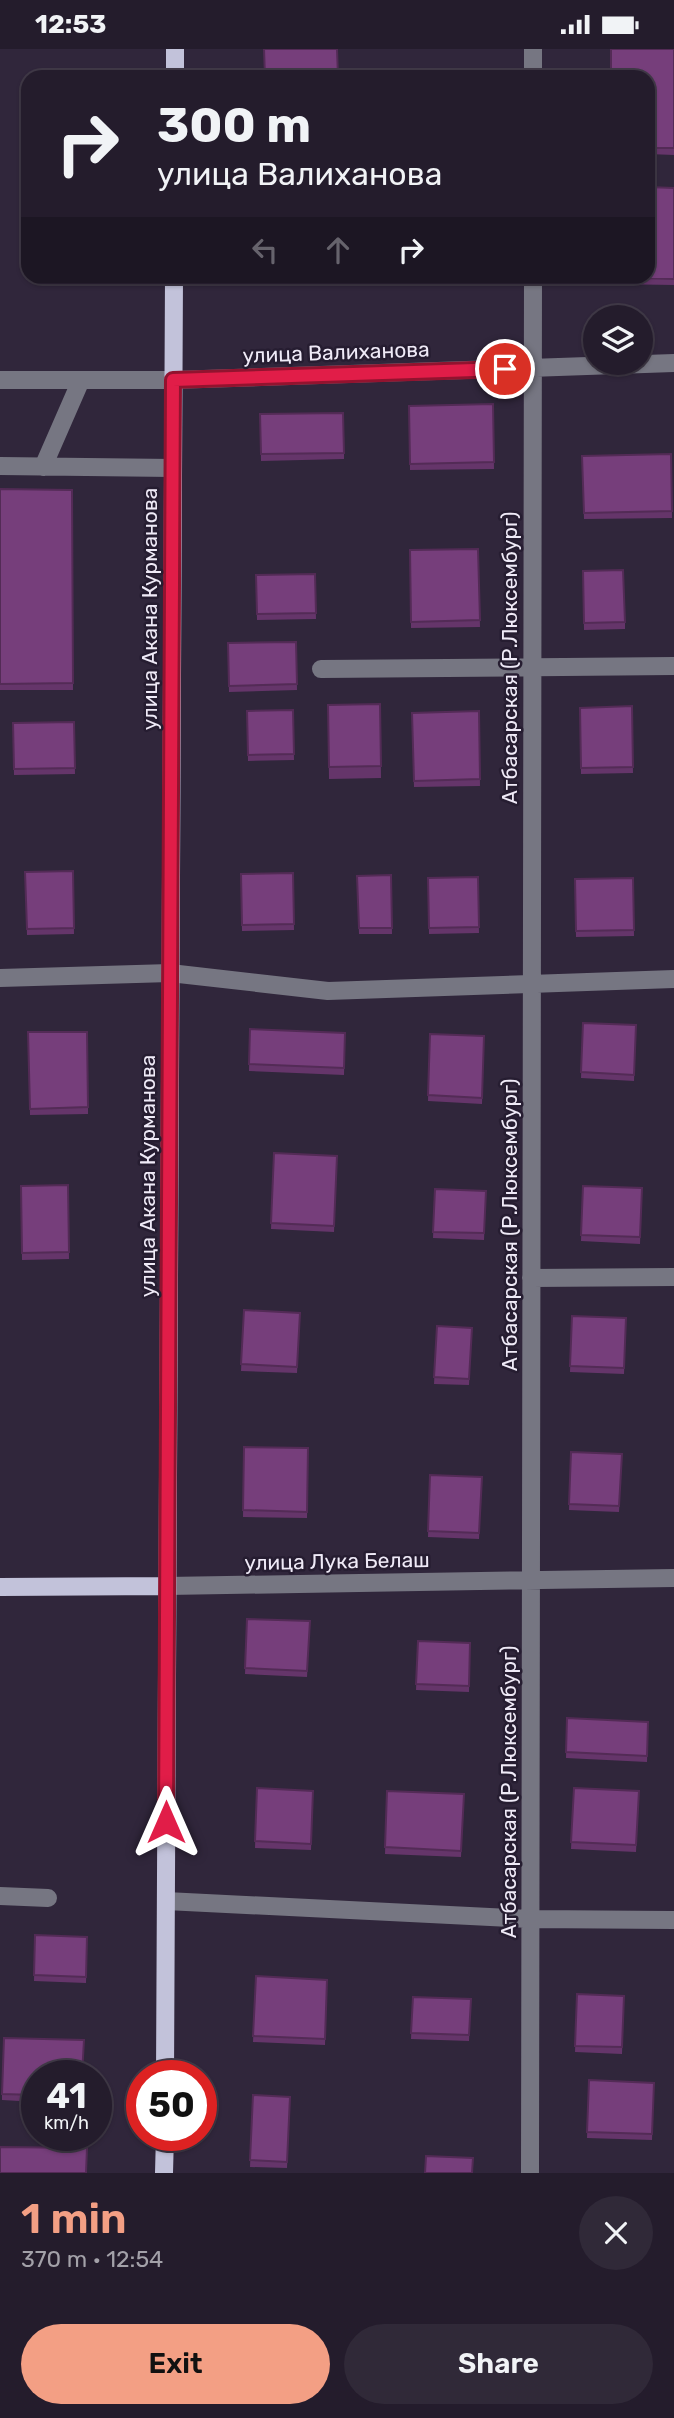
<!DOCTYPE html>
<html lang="en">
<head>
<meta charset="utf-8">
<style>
	:root { --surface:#241c2c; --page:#302938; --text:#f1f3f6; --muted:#a3a1a9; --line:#413a48; --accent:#f39f84 }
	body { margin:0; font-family:Rubik,sans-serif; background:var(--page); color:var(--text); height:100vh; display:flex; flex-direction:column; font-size:26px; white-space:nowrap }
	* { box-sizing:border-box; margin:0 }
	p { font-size:23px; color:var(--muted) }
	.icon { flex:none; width:38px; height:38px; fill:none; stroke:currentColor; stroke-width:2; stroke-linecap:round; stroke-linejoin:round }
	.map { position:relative; height:2124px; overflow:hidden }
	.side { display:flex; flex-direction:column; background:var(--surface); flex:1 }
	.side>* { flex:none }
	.top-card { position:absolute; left:21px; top:21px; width:634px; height:214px; border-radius:21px; box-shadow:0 2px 5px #0004,0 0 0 2px var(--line); background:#241c2c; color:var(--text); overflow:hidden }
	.buttons { position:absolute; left:583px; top:256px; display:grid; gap:14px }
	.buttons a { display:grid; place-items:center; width:70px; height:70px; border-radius:50%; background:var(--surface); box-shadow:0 2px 5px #0004,0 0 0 2px var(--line); font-size:35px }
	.speed { position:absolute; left:21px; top:2011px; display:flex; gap:14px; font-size:35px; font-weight:700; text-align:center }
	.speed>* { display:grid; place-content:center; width:91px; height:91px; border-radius:50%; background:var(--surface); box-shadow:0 2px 5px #0004,0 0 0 2px var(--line); line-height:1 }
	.speed small { font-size:18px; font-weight:400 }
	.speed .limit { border:10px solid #d22; background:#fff; color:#111 }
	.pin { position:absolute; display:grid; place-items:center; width:60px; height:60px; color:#fff; margin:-30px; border:4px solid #fff; border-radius:50%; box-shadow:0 2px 7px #0007 }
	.me { position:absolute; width:77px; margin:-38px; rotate:0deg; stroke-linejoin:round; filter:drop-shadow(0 0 5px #0008) }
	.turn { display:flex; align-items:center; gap:24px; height:147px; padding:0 21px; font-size:32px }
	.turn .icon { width:91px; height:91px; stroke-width:2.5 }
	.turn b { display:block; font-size:49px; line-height:60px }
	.lanes { display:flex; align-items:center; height:66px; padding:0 21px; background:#0003; justify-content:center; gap:35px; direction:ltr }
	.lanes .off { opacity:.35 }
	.round { display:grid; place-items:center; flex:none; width:74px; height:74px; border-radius:37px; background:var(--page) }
	.overview { display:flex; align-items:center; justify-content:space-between; height:119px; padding:0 21px }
	h1 { font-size:42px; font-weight:600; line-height:52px; color:var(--accent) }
	.primary-button { display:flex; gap:14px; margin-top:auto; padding:14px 21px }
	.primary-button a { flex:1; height:80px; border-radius:42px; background:var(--accent); color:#111; font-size:28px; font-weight:600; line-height:80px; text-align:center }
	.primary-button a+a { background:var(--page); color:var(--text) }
	.status { display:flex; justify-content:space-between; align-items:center; height:49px; padding:0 35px; background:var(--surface); direction:ltr }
	.status svg { height:19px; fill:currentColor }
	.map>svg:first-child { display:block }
</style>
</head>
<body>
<div class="status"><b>12:53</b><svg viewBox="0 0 49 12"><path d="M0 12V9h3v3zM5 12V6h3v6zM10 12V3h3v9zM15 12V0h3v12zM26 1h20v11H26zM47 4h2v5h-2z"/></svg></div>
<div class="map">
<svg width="674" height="2124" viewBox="0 0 674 2124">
	<rect width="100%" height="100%" fill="#30263b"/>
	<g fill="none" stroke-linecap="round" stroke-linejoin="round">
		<!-- minor -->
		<path stroke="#767682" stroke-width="18" d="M 533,28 L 533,0
			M 0,331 L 173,331 L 674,314
			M 0,417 L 173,419
			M 43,418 L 81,331
			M 321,620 L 674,617
			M 0,929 L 170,924 L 328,942 L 674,930
			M 531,1229 L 674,1228
			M 167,1537 L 674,1529
			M 0,1847 L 48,1849
			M 166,1852 L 530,1870 L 674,1871
			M 530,2124 L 533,228"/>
		<!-- major -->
		<path stroke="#c2c2da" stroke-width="18" d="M 175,28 L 175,0
			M 0,1538 L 167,1537
			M 165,2026 L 174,228
			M 164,2124 L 165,2086"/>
	</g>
	<!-- wall -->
	<path fill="#65356a" d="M 674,0 L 674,106 L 648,105 L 648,28 Z
		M 674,139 L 674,236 L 610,235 L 610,228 Z
		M 267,228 L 340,228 L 340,231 L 267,232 Z
		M 493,355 L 494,420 L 410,421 L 409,357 Z
		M 260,365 L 344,404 L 344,410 L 261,412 Z
		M 671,405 L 672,469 L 584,470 L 582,407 Z
		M 0,440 L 72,441 L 73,641 L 0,641 Z
		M 478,500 L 480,578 L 411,579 L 410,501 Z
		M 583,522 L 625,573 L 625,580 L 584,581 Z
		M 315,525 L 316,570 L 257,571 L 256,526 Z
		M 296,593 L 297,641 L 229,643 L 228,594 Z
		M 380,655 L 381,729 L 329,730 L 328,656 Z
		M 632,657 L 633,724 L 581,725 L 580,659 Z
		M 293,661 L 294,711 L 248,712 L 247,662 Z
		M 479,662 L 480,737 L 414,738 L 412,664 Z
		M 74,673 L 75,725 L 14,726 L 13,674 Z
		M 73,822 L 74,885 L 27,886 L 25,823 Z
		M 293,824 L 294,881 L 242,882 L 241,825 Z
		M 391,826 L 392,885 L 359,885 L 357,827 Z
		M 478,828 L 479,884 L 429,885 L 428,829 Z
		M 633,829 L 634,887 L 576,888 L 575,830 Z
		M 583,974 L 636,976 L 634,1032 L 581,1029 Z
		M 250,980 L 345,984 L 344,1026 L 249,1022 Z
		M 28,983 L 88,1058 L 88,1065 L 30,1066 Z
		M 430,985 L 484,987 L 482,1055 L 428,1052 Z
		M 274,1104 L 337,1107 L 334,1183 L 271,1180 Z
		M 68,1136 L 69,1210 L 22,1211 L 21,1137 Z
		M 583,1137 L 642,1139 L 640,1195 L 581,1192 Z
		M 435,1140 L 486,1142 L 484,1191 L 433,1189 Z
		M 244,1261 L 300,1264 L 297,1324 L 241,1322 Z
		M 572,1267 L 626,1269 L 624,1325 L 570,1323 Z
		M 437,1277 L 472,1279 L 469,1336 L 434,1335 Z
		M 244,1398 L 308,1399 L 307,1469 L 243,1468 Z
		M 571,1403 L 622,1405 L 619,1463 L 569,1461 Z
		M 430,1426 L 482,1428 L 479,1490 L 428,1488 Z
		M 247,1570 L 310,1572 L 307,1628 L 245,1625 Z
		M 418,1592 L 470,1594 L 469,1643 L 416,1641 Z
		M 567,1669 L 648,1673 L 647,1713 L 566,1709 Z
		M 257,1739 L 313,1742 L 311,1801 L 255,1799 Z
		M 574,1739 L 639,1742 L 636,1803 L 571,1800 Z
		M 387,1742 L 464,1745 L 461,1808 L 385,1805 Z
		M 35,1886 L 87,1888 L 86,1934 L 34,1932 Z
		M 256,1927 L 327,1931 L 325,1996 L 253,1993 Z
		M 577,1945 L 624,1947 L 622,2005 L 575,2003 Z
		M 413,1948 L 471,1950 L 469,1992 L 411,1990 Z
		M 37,2026 L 37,2053 L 2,2051 L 2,2045 Z
		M 589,2031 L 654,2034 L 652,2091 L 587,2089 Z
		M 253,2046 L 290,2048 L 287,2119 L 250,2118 Z"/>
	<!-- building -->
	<path fill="#763e7b" stroke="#532b56" stroke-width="2" d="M 264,0 L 337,0 L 338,28 L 265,28 Z
		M 611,0 L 674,0 L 674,99 L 648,99 L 648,28 L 611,28 Z
		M 648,138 L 674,139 L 674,230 L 610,228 L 648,228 Z
		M 493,355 L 494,413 L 410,415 L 409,357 Z
		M 343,364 L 344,404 L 261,405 L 260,365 Z
		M 671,405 L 672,462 L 584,464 L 582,407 Z
		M 0,440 L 72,441 L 73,634 L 0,635 Z
		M 478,500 L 480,571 L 411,573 L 410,501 Z
		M 623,521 L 625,573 L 584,574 L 583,522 Z
		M 315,525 L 316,564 L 257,565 L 256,526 Z
		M 296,593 L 297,635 L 229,637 L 228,594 Z
		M 380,655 L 381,717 L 329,718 L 328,656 Z
		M 632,657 L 633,718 L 581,719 L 580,659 Z
		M 293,661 L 294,705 L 248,706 L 247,662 Z
		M 479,662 L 480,730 L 414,732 L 412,664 Z
		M 74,673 L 75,719 L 14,720 L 13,674 Z
		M 73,822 L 74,879 L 27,880 L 25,823 Z
		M 293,824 L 294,875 L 242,876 L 241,825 Z
		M 391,826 L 392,879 L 359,879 L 357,827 Z
		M 478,828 L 479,878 L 429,879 L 428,829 Z
		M 633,829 L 634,881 L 576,882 L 575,830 Z
		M 583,974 L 636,976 L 634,1026 L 581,1023 Z
		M 250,980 L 345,984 L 344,1019 L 249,1015 Z
		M 28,983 L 87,983 L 88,1058 L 30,1060 Z
		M 430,985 L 484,987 L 482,1049 L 428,1046 Z
		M 274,1104 L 337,1107 L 334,1177 L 271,1174 Z
		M 68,1136 L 69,1203 L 22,1204 L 21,1137 Z
		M 583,1137 L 642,1139 L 640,1188 L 581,1186 Z
		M 435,1140 L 486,1142 L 484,1184 L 433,1183 Z
		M 244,1261 L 300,1264 L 297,1318 L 241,1315 Z
		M 572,1267 L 626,1269 L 624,1319 L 570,1317 Z
		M 437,1277 L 472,1279 L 469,1330 L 434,1328 Z
		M 244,1398 L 308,1399 L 307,1463 L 243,1461 Z
		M 571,1403 L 622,1405 L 619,1457 L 569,1455 Z
		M 430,1426 L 482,1428 L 479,1484 L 428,1482 Z
		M 247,1570 L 310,1572 L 307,1622 L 245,1619 Z
		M 418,1592 L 470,1594 L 469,1637 L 416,1635 Z
		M 567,1669 L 648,1673 L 647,1707 L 566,1703 Z
		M 257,1739 L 313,1742 L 311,1795 L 255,1792 Z
		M 574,1739 L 639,1742 L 636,1796 L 571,1793 Z
		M 387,1742 L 464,1745 L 461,1802 L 385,1798 Z
		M 35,1886 L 87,1888 L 86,1928 L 34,1926 Z
		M 256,1927 L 327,1931 L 325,1990 L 253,1987 Z
		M 577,1945 L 624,1947 L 622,1998 L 575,1997 Z
		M 413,1948 L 471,1950 L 469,1986 L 411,1984 Z
		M 4,1989 L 84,1991 L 82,2026 L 37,2026 L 37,2046 L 2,2045 Z
		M 589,2031 L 654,2034 L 652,2085 L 587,2083 Z
		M 253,2046 L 290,2048 L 287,2113 L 250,2111 Z
		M 0,2098 L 87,2099 L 86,2124 L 0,2124 Z
		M 426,2107 L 473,2109 L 472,2124 L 425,2124 Z"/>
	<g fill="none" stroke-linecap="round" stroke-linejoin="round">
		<!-- route casing -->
		<g stroke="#92132f" stroke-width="18">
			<path id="route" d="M 166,1773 L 173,331 L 505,320"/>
		</g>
		<!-- route -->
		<use href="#route" stroke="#e11d48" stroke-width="12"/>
	</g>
	<g text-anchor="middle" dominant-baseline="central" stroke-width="5" stroke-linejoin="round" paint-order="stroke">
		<!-- street labels -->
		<g font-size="21" fill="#efeaf7" stroke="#261d31">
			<text transform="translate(336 303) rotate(-2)">улица Валиханова</text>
			<text transform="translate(149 560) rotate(-90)">улица Акана Курманова</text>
			<text transform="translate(509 609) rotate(-90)">Атбасарская (Р.Люксембург)</text>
			<text transform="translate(147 1127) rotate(-90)">улица Акана Курманова</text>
			<text transform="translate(509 1176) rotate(-90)">Атбасарская (Р.Люксембург)</text>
			<text transform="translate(337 1512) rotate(-1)">улица Лука Белаш</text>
			<text transform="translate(508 1743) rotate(-90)">Атбасарская (Р.Люксембург)</text>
		</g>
	</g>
</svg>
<div class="buttons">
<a><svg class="icon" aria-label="layers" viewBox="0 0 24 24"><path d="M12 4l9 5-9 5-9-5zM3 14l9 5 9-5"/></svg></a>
</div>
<div class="speed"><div>41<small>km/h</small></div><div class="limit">50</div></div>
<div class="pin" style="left:505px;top:320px;background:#d93025"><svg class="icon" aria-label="arrive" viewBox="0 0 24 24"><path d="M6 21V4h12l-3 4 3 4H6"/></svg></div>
<svg class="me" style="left:166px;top:1773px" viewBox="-20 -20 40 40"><path d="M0-17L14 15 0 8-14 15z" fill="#e11d48" stroke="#fff" stroke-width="4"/></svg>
<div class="top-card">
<div class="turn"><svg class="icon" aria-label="right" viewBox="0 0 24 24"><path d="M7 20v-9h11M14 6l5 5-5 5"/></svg><div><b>300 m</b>улица Валиханова</div></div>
<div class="lanes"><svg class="icon off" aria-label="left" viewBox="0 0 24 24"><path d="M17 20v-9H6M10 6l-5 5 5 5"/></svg><svg class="icon off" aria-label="ahead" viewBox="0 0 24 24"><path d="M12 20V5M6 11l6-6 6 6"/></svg><svg class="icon" aria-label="right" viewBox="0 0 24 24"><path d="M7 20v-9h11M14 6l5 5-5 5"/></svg></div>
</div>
</div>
<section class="side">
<div class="overview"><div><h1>1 min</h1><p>370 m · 12:54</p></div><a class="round"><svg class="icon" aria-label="close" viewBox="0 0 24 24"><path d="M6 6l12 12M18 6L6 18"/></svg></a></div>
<div class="primary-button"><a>Exit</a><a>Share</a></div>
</section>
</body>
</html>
